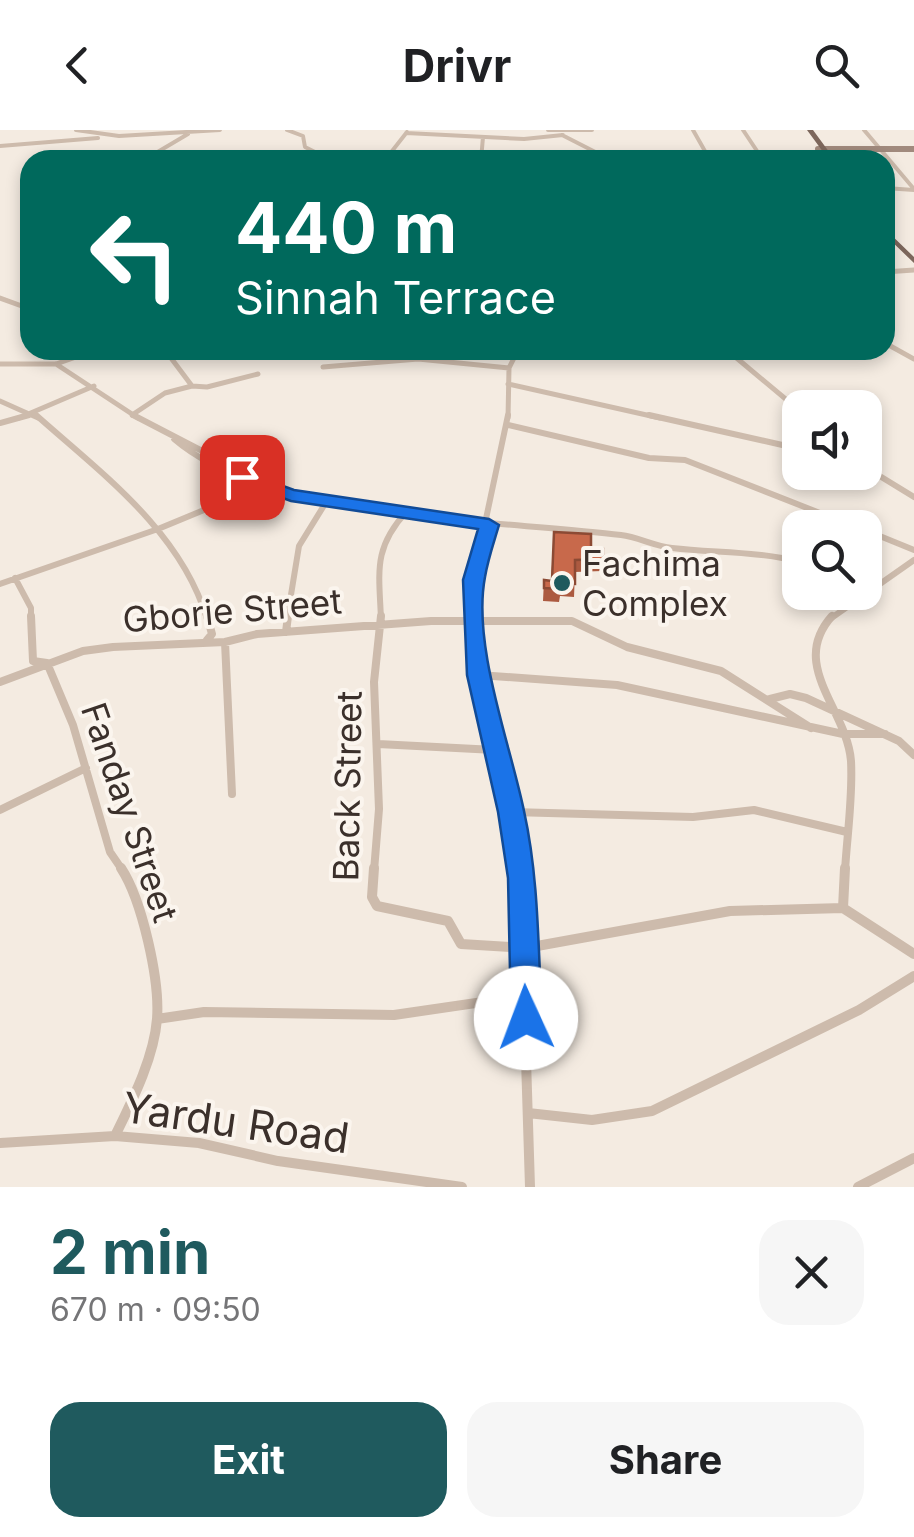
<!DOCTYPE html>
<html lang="en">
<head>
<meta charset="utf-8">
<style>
	:root { --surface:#fff; --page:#f6f6f6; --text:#202124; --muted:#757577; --accent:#1f5a5e }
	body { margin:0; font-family:Inter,sans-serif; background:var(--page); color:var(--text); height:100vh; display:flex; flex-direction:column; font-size:38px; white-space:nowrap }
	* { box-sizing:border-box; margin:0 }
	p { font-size:32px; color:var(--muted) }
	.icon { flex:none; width:55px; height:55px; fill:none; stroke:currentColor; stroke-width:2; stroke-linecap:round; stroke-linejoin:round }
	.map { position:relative; height:1057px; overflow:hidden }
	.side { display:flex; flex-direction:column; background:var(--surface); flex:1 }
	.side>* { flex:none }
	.guide { position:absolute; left:20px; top:20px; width:875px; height:210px; border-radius:30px; box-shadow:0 5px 15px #0003; background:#00695c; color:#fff; overflow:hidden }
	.fabs { position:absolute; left:782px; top:260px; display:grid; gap:20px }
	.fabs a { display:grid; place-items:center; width:100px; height:100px; border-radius:20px; background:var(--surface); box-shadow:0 5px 15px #0003; font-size:50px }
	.pin { position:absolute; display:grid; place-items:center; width:85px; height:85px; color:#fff; margin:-42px; border-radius:20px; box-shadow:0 5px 15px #0006 }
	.me { position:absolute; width:110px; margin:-55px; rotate:358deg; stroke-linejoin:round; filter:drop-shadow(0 0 8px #0008) }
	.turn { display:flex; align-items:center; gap:35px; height:210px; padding:0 50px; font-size:45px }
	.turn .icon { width:130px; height:130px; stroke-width:2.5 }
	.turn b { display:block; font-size:70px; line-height:85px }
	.round { display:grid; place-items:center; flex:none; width:105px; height:105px; border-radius:30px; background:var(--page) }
	.overview { display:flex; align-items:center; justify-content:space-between; height:170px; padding:0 50px }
	h1 { font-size:60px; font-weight:700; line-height:75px; color:var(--accent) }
	.action { display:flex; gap:20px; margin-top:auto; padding:20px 50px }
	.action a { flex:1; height:115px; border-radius:30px; background:var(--accent); color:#fff; font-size:40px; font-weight:700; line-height:115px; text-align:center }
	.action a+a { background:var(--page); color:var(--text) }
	header { display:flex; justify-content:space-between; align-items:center; height:130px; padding:0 50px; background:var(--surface); font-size:45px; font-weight:700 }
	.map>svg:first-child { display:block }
</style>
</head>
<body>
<header><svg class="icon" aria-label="back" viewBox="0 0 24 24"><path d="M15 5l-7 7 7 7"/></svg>Drivr<svg class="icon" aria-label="search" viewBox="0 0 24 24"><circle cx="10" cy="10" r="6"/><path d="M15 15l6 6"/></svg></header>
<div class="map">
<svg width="914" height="1057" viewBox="0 0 914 1057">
	<rect width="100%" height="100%" fill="#f4ebe1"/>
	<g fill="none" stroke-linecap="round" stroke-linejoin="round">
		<!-- street-far4 -->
		<path stroke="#cdbbac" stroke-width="4" d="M 76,0 L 119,6 L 220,0
			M 287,0 L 303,6 L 305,17 L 331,30
			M 548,0 L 592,0
			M 693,0 L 710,30
			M 743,0 L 763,30
			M 864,0 L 914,59
			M 406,3 L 524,9 L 563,5
			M 562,5 L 611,30
			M 0,16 L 98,8
			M 144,30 L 188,4
			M 385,30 L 407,2
			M 481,30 L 483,7
			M 638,30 L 709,29
			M 885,58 L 914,60"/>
		<!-- street-far3 -->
		<path stroke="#cdbbac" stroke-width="5" d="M 885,142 L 914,140
			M 885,157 L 887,164
			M 0,168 L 30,179
			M 885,213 L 914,229
			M 165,220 L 192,256 L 207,257 L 258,244
			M 727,220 L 800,281
			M 0,234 L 56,234 L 96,220
			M 56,234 L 138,288
			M 323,237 L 418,229 L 509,238
			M 508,254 L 660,288
			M 0,271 L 38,288
			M 132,285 L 165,263 L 192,256
			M 19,288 L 94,256
			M 508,288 L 509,238 L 518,220"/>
		<!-- street-far2 -->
		<path stroke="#cdbbac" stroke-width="6" d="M 36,285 C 101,343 181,401 207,489
			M 133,285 L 210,325 L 223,338
			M 649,285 L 800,319
			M 0,293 L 29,285
			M 508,295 L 649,328 L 685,330 L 858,398
			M 174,309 C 271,392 495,389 621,405 C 638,407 654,416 672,418 C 715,423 758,421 800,432
			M 865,337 L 914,367
			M 865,400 L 914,420
			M 15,448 L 31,478 L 31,489
			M 0,454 L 158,399 L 262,356
			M 287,489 L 299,416 L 328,369
			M 381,489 C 379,441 373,418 407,381
			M 475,489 L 473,450 L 508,285
			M 830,489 L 914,430"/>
		<!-- street-far1 -->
		<path stroke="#cdbbac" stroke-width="8" d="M 31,486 L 33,531 L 47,533 L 73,595 L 110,722 L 123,741
			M 207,486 L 212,504 L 207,510
			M 475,486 C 481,573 508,655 520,741
			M 832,486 C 788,535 847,579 851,631 C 853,667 847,705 845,741
			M 286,502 L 288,486
			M 225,512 L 232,664
			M 479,545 L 617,555 L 843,604 L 885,604
			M 0,552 L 83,521 L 113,517 L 225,512 L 257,504 L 431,491 L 572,491 L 627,517 L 721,541 L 811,598
			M 770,569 L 790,564 L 806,568 L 899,611 L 914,625
			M 378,614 L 495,620
			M 0,680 L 86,638
			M 512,682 L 693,687 L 754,680 L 847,702
			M 374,741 L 379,679 L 374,552 L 381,486"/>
		<!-- street -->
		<path stroke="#cdbbac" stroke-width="10" d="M 374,738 L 372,767 L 377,776 L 448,791 L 461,814 L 526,818 L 730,781 L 843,778
			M 520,738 L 530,1057
			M 843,778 L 845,738
			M 843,778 L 914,824
			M 157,889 L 204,882 L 394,885 L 524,866
			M 528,983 L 592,990 L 652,981 L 859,880 L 914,846
			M 115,1006 C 132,971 154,928 157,889 C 160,850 142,770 121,738
			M 0,1013 L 115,1006 L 199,1013 L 278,1031 L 462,1057
			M 858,1057 L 914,1028"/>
		<!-- secondary -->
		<path stroke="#a18a7d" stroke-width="6" d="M 818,19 L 914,19"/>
		<!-- primary -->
		<path fill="#7d675c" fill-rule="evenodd" d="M 807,0 L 813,0 L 835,30 L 829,30 Z
			M 885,99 L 914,127 L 914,133 L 885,105 Z"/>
	</g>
	<!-- wall -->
	<path fill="#ac5a40" d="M 554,402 L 591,418 L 603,429 L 602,441 L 575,442 L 574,467 L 560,466 L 559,472 L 543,471 L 544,450 L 551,451 Z"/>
	<!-- building -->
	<path fill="#c8694b" stroke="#8c4a34" stroke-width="2.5" d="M 554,402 L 591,404 L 591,418 L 603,419 L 603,429 L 575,430 L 575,454 L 560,453 L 560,459 L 544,458 L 544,450 L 552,451 Z"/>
	<!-- route -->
	<path fill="#1a73e8" stroke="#114b97" stroke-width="2.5" d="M 242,341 L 294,360 L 489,389 L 499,395 C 494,412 488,429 485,447 C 472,515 510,613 524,681 C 539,749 538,818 542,888 L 537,898 L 526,902 L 515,898 L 511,888 L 508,748 L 498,682 L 467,545 L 463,450 L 478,399 L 291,371 L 236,351 L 236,343 Z"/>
	<!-- markers -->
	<circle fill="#1f5a5e" stroke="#fbf5ee" stroke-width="4" cx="562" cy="453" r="10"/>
	<g text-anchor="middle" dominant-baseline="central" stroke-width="8" stroke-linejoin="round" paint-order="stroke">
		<!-- poi labels -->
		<g font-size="35" fill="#3b302b" stroke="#fbf5ee" text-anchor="start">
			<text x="582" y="433">Fachima<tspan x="582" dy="40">Complex</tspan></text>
		</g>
		<!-- street labels -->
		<g font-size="35" fill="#3b302b" stroke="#fbf5ee">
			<text transform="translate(232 480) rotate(-5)">Gborie Street</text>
			<text transform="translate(347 656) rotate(-89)">Back Street</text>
			<text transform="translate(130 682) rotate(71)">Fanday Street</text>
		</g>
		<!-- near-street labels -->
		<g font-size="42" fill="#3b302b" stroke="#fbf5ee">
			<text transform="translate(236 992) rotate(8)">Yardu Road</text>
		</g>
	</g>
</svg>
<div class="fabs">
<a><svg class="icon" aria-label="sound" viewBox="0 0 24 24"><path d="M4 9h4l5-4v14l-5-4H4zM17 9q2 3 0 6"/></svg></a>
<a><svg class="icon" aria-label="search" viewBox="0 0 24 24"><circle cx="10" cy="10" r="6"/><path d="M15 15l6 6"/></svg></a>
</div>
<div class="pin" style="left:242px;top:347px;background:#d93025"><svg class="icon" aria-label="arrive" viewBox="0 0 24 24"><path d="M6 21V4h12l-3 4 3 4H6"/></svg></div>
<svg class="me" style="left:526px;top:888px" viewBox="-20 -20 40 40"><circle r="19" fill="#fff"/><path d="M0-13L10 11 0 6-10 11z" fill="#1a73e8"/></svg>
<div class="guide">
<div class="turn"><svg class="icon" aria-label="left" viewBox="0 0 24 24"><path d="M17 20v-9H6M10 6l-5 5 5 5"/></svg><div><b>440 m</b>Sinnah Terrace</div></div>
</div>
</div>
<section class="side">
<div class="overview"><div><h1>2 min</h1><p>670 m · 09:50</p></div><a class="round"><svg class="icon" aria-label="close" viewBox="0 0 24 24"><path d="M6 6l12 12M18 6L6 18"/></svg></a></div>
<div class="action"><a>Exit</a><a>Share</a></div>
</section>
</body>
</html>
